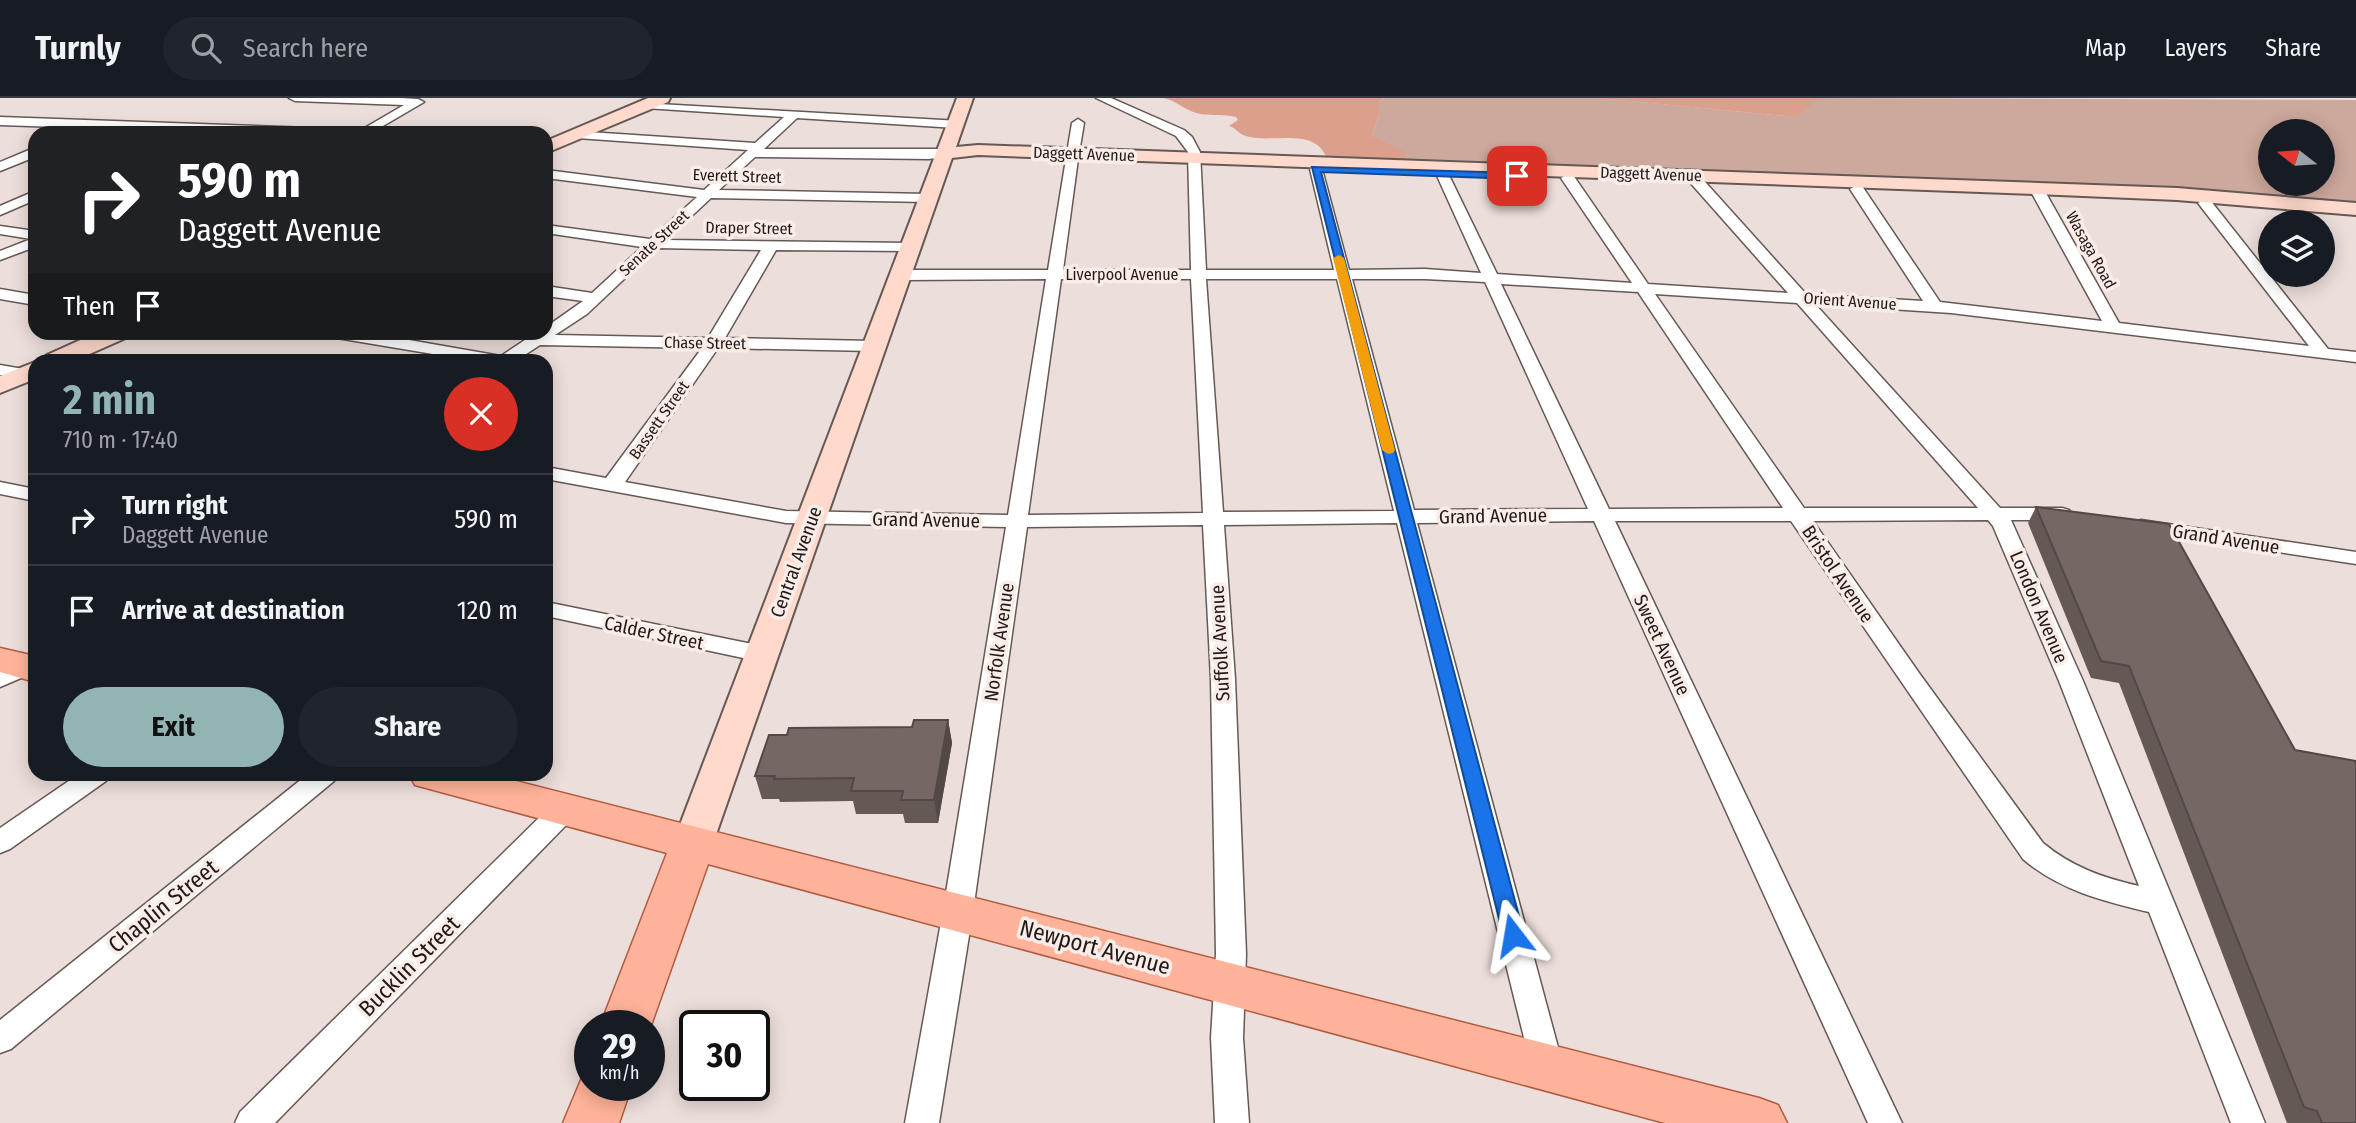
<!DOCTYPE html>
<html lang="en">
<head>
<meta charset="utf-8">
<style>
	:root { --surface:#171b24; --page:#20242c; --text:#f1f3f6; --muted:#9ea1a6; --line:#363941; --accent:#92b5b4 }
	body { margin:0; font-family:"Fira Sans Condensed",sans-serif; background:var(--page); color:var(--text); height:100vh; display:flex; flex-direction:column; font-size:26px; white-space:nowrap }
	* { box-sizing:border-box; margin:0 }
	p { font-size:23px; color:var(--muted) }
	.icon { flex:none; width:38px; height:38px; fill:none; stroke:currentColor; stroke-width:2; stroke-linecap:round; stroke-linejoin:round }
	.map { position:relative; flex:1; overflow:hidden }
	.drawer { position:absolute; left:28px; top:256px; width:525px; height:427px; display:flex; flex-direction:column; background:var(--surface); border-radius:21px; box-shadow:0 4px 18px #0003 }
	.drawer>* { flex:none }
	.guide { position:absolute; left:28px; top:28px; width:525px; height:214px; border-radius:21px; box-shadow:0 4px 18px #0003; background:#202124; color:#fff; overflow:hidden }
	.needle { width:46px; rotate:287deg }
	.fabs { position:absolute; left:2258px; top:21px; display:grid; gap:14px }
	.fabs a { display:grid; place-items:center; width:77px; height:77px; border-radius:50%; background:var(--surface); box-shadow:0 4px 18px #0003; font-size:35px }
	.speed { position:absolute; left:574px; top:912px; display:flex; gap:14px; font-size:35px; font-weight:700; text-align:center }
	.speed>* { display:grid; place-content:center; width:91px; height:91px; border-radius:50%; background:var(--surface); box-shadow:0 4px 18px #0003; line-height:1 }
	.speed small { font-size:18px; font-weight:400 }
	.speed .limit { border:4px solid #111; border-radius:10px; background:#fff; color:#111 }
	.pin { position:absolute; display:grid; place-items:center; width:60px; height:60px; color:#fff; margin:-30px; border-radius:14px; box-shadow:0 4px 10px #0006 }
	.me { position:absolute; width:77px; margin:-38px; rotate:346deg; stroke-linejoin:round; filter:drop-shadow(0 0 5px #0008) }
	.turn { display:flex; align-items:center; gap:24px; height:147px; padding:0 35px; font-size:32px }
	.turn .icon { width:91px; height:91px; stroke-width:2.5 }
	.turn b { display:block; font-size:49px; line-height:60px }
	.then { display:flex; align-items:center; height:66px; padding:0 35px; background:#0003; gap:14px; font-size:26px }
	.round { display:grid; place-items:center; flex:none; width:74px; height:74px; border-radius:37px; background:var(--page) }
	.head { display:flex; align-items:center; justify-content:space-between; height:119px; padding:0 35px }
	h1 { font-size:42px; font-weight:700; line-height:52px; color:var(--accent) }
	.button { display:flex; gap:14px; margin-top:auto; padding:14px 35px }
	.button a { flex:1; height:80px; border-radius:42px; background:var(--accent); color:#111; font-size:28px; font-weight:700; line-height:80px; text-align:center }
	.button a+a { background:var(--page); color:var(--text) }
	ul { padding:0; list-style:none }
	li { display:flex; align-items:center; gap:21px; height:91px; padding:0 35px; border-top:2px solid var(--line) }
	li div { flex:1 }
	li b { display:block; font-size:26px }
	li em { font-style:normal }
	header { display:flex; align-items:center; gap:42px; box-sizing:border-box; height:98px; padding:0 35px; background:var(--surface); border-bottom:2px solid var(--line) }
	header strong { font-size:33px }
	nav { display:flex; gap:38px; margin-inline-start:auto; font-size:24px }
	.search { width:490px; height:63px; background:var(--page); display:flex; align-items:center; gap:18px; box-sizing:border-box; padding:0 24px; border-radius:38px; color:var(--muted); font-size:26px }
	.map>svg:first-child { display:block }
</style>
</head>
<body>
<header>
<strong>Turnly</strong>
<div class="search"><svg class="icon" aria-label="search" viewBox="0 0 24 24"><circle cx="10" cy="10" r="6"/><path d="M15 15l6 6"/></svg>Search here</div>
<nav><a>Map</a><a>Layers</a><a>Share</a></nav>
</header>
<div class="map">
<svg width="2356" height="1025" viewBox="0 0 2356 1025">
	<rect width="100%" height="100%" fill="#ecdeda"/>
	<!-- green -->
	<path fill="#cda89c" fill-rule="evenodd" d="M 1384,0 L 1599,0 L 1785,18 L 1790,18 L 1805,0 L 2356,2 L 2356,108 L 1410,67 L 1372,38 L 1379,16 L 1379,4 ZM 2270,33 L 2322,33 L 2322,86 L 2270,86 Z"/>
	<!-- forest -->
	<path fill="#dc9f8c" d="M 1164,0 L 1384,0 L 1379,4 L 1379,16 L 1372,38 L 1403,53 L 1410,67 L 1328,65 C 1319,25 1270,48 1243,37 C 1237,34 1236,30 1229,28 L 1238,22 L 1236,19 C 1224,16 1212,18 1200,16 C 1185,13 1179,4 1164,0 Z
		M 1597,0 L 1826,0 L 1827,1 L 1810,4 L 1811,8 L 1803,11 L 1804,14 L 1797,18 L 1785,18 Z"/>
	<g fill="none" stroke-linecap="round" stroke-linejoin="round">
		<!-- street casing -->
		<g stroke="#655955" stroke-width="3">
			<path id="street" d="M 289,0 L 401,0 L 418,1 L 424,4 L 371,35 L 356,35 L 404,7 L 295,3 Z
				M 1096,0 L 1111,0 L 1184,32 L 1192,39 L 1200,54 L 1206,172 L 1334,172 L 1310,71 L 1316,67 L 1322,71 L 1349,172 L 1425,171 L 1481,175 L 1433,69 L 1439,65 L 1445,69 L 1497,176 L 1632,185 L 1561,80 L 1568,76 L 1573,77 L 1648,186 L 1788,195 L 1687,81 L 1685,78 L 1692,74 L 1697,75 L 1806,196 L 1923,203 L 1850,91 L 1857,87 L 1862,88 L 1940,204 L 2102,223 L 2029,90 L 2036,86 L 2043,90 L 2119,225 L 2309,248 L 2198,105 L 2205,101 L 2210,102 L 2328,251 L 2356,254 L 2356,264 L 1951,215 L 1815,206 L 2000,410 L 2062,410 L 2069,412 L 2072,416 L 2069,420 L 2062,422 L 2011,422 L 2083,583 L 2265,1025 L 2231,1025 L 2149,814 C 2103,803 2059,792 2023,761 L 1791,423 L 1615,423 L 1902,1025 L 1868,1025 L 1594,423 L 1417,425 L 1563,968 L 1559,978 L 1547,983 L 1535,978 L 1531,968 L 1397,425 L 1224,427 L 1235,581 L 1246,856 L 1243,940 L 1249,1025 L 1215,1025 L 1211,940 L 1216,856 L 1211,581 L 1203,427 L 1027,429 L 973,813 L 939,1025 L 905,1025 L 943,813 L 1006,429 L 786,425 L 546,381 L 546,369 L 606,380 L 702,250 L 540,247 L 517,262 L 469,262 L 331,239 L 323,234 L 363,234 L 501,258 L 537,234 L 546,234 L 546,229 L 583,203 L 546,198 L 546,188 L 592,195 L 642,149 L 546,135 L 546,127 L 650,141 L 697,99 L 546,80 L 546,72 L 704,92 L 748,52 L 577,40 L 571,36 L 573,33 L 755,45 L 784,19 L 645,10 L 639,7 L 641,5 L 960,23 L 960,29 L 956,30 L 797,20 L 764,51 L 946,51 L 952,55 L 950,58 L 929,61 L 755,59 L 719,92 L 928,96 L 935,100 L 928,104 L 711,100 L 666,142 L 911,145 L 918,149 L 911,153 L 776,152 L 725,240 L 873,243 L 881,248 L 873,253 L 718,250 L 625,384 L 786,413 L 1008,417 L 1046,181 L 901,182 L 893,177 L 901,172 L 1048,172 L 1066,61 L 1069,58 L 1067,55 L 1072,25 L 1078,21 L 1084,25 L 1079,55 L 1076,58 L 1078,61 L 1063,172 L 1191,172 L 1188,54 L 1176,38 ZM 657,150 L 761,152 L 708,240 L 555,237 L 587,216 ZM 1061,181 L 1191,181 L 1203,415 L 1028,417 ZM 1206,181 L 1337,181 L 1394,413 L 1223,414 ZM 1352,181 L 1425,181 L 1485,184 L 1588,411 L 1414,412 ZM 1501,186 L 1638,194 L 1783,410 L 1609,411 ZM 1655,196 L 1797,205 L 1978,410 L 1804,410 ZM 1988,422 L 1993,428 L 2059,583 L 2139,788 C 2103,780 2072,769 2043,745 L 1919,575 L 1813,423 Z
				M 0,19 L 338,31 L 344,35 L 236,35 L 0,27 Z
				M 29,52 L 35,52 L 35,59 L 0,73 L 0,64 Z
				M 35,93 L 35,102 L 0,117 L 0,108 Z
				M 0,128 L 35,133 L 35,149 L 0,162 L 0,153 L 31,141 L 0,136 Z
				M 0,191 L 35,197 L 35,207 L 0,201 Z
				M 0,267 L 35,273 L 35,283 L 0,277 Z
				M 0,384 L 35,391 L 35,403 L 0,396 Z
				M 2141,422 L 2356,454 L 2356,466 L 2134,432 L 2131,428 L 2134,424 Z
				M 546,504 L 762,548 L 770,551 L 774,556 L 770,561 L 762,564 L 546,518 Z
				M 35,556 L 35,574 L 0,589 L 0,571 Z
				M 79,676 L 110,676 L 106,683 L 10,751 L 0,755 L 0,730 Z
				M 308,676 L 338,676 L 334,683 L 11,951 L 0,955 L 0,922 Z
				M 565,701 L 575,704 L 579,711 L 575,718 L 275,1025 L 235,1025 L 240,1014 L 555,704 Z"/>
		</g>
		<!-- secondary casing -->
		<g stroke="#655955" stroke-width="4">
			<path id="secondary" d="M 648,0 L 670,0 L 668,4 L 546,55 L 546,43 Z
				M 957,0 L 973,0 L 956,49 L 978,47 L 2177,90 L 2356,105 L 2356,117 L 2177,102 L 2036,96 L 978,57 L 952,60 L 713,745 L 707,756 L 693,760 L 679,756 L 673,745 Z
				M 98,234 L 131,234 L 128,239 L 76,262 L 43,262 L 47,257 Z
				M 35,264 L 35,281 L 0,295 L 0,278 Z"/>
		</g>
		<!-- primary casing -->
		<g stroke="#b15c41" stroke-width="3">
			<path id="primary" d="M 0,550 L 35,558 L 35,584 L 0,574 Z
				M 409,676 L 488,676 L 1759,1000 L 1778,1007 L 1787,1025 L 1665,1025 L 708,766 L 649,933 L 649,928 L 600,928 L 667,755 L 415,687 Z
				M 590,968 L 590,987 L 632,987 L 619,1025 L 563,1025 L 586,970 Z"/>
		</g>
		<!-- street -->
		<use href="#street" fill="#fff" fill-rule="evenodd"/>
		<!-- secondary -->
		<use href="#secondary" fill="#ffd9cc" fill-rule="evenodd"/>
		<!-- primary -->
		<use href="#primary" fill="#ffb39a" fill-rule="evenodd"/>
	</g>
	<!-- wall -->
	<path fill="#655956" d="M 2036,409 L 2169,426 L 2356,1025 L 2287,1025 L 2119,585 L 2091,580 L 2028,425 Z
		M 948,622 L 952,645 L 938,725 L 905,725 L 903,716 L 856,716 L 853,703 L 780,704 L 779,701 L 762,701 L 755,678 L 787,637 L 912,629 Z"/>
	<!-- shaded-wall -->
	<path fill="#524946" d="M 948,622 L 952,645 L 938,725 L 934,702 Z"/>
	<!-- building -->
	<path fill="#756864" stroke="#524946" stroke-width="2" d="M 2036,409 L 2169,426 L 2295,652 L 2356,663 L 2356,1025 L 2322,1025 L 2317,1013 L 2304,1009 L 2129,568 L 2101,563 Z
		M 914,622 L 948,622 L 934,702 L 901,702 L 903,693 L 851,693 L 854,680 L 774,681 L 775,678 L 755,678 L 769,637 L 787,637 L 789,630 L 912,629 Z"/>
	<!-- route -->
	<path fill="#1a73e8" stroke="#114b97" stroke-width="2" d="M 1312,69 L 1517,75 L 1522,78 L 1517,81 L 1321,74 L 1524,837 L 1521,843 L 1513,846 L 1506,843 L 1503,837 Z"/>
	<!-- slow -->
	<path fill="#f59e0b" d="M 1339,157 L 1344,160 L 1395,352 L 1393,355 L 1388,356 L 1382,352 L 1333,160 Z"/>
	<g text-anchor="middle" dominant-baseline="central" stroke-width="7" stroke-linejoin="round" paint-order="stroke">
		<!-- far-street labels -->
		<g font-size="16" fill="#1f1a19" stroke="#faece7">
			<text transform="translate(1084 56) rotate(2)">Daggett Avenue</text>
			<text transform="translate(1651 76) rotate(2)">Daggett Avenue</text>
			<text transform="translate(737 78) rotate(2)">Everett Street</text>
			<text transform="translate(749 130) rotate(1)">Draper Street</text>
			<text transform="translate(654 145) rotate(-43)">Senate Street</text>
			<text transform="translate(2091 152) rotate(61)">Wasaga Road</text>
			<text x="1122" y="176">Liverpool Avenue</text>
			<text transform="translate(1850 203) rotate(4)">Orient Avenue</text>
			<text transform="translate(705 245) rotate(1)">Chase Street</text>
			<text transform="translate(659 322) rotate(-55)">Bassett Street</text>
		</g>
		<!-- street labels -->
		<g font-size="19" fill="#1f1a19" stroke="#faece7">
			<text transform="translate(1493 418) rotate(-1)">Grand Avenue</text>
			<text transform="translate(926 422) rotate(1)">Grand Avenue</text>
			<text transform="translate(2226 441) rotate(9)">Grand Avenue</text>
			<text transform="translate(796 464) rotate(-70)">Central Avenue</text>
			<text transform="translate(1838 476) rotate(56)">Bristol Avenue</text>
			<text transform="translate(2039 509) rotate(67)">London Avenue</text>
			<text transform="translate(654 535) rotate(12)">Calder Street</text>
			<text transform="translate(999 544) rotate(-82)">Norfolk Avenue</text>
			<text transform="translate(1220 545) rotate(-93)">Suffolk Avenue</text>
			<text transform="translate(1662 547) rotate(65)">Sweet Avenue</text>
		</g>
		<!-- near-street labels -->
		<g font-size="23" fill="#1f1a19" stroke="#faece7">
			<text transform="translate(163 808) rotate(-39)">Chaplin Street</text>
			<text transform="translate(1095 849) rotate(15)">Newport Avenue</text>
			<text transform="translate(409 868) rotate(-45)">Bucklin Street</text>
		</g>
	</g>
</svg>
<div class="fabs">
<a><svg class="needle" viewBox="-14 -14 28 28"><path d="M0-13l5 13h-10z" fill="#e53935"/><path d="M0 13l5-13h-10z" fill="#9ea1a6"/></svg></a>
<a><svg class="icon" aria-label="layers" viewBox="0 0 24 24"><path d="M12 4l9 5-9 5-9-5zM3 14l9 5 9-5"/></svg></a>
</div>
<div class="speed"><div>29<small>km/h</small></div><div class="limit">30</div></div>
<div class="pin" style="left:1517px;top:78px;background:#d93025"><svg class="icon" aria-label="arrive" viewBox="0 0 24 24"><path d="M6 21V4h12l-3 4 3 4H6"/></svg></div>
<svg class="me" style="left:1513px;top:837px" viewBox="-20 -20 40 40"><path d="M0-17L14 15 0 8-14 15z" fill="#1a73e8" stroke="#fff" stroke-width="4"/></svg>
<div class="guide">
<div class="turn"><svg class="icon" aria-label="right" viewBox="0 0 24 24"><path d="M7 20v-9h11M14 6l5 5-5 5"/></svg><div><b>590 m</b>Daggett Avenue</div></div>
<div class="then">Then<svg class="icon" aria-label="arrive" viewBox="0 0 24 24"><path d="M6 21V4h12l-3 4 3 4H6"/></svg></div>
</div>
<section class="drawer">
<div class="head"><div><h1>2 min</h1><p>710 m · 17:40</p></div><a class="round" style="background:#d93025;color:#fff"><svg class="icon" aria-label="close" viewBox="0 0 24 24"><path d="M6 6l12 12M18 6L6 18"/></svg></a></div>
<ul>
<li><svg class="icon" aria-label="right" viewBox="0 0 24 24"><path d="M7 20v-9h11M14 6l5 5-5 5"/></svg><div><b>Turn right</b><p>Daggett Avenue</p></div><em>590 m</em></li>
<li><svg class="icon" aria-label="arrive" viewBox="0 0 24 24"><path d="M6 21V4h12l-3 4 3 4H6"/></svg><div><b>Arrive at destination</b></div><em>120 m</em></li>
</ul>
<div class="button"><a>Exit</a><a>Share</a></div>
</section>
</div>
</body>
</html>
